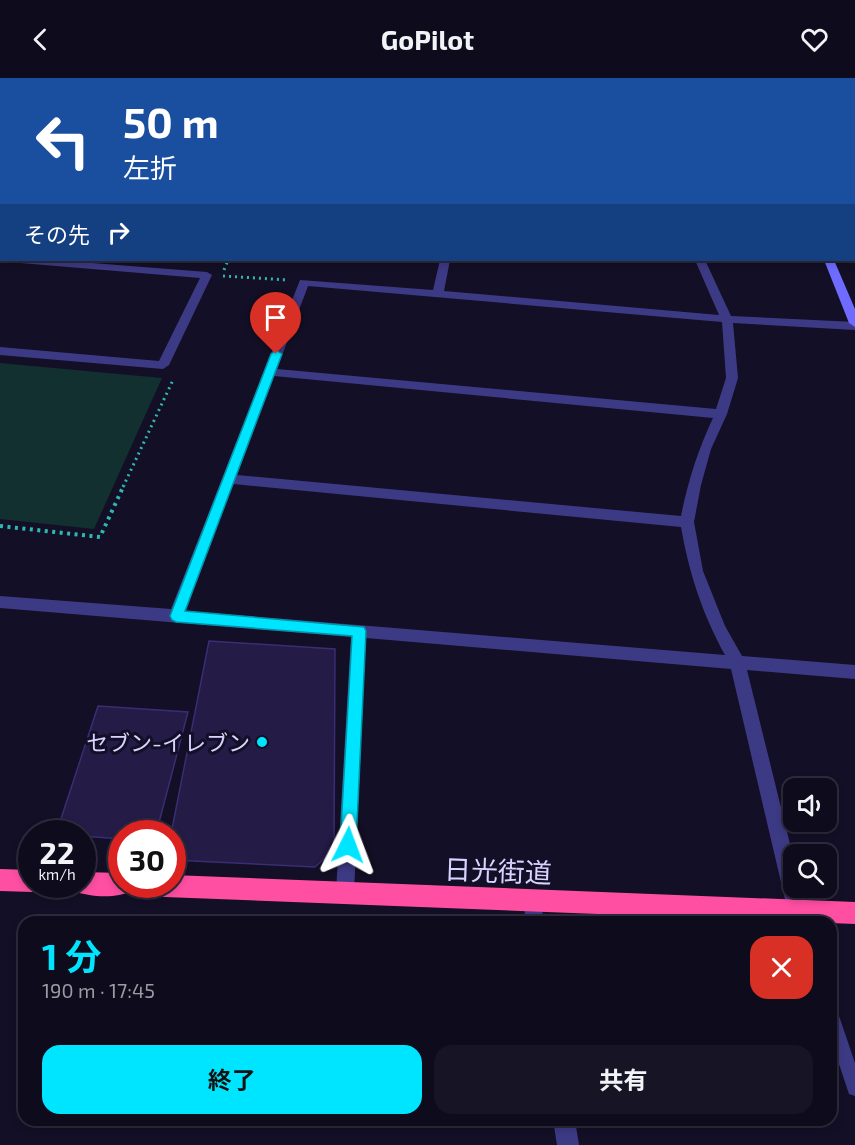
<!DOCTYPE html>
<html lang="ja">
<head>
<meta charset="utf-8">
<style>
	:root { --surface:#0e0b1c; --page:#171425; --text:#f1f3f6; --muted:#9b9ba3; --line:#2e2b3b; --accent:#00e5ff }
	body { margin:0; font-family:"Exo 2","Noto Sans JP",sans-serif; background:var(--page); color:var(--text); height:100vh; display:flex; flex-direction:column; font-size:22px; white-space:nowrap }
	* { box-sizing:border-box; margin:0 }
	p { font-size:20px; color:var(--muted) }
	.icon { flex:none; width:33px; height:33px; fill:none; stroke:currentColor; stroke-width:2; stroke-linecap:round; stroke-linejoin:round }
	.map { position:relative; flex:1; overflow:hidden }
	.panel { position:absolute; left:18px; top:838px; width:819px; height:210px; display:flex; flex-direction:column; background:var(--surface); border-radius:18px; box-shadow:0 3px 9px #0003,0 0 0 2px var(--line) }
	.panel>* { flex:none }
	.top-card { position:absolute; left:0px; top:0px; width:855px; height:183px; box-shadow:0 3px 9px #0003,0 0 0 2px var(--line); background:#1a4fa0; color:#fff; overflow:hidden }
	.fabs { position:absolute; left:783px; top:700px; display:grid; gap:12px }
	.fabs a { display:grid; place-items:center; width:54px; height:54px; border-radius:12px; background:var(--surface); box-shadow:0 3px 9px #0003,0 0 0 2px var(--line); font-size:30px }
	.speed { position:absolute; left:18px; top:742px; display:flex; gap:12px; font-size:30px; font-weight:700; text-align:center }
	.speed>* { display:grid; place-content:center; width:78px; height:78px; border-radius:50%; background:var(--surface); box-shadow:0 3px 9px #0003,0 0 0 2px var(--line); line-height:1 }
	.speed small { font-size:15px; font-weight:400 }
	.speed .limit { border:9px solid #d22; background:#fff; color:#111 }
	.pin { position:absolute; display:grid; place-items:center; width:51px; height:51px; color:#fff; margin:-62px -26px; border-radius:50% 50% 50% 0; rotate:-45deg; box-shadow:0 0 6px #0007 }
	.pin .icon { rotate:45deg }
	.me { position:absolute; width:66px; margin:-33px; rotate:3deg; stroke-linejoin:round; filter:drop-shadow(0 0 4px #0008) }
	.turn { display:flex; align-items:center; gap:21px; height:126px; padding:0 24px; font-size:27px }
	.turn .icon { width:78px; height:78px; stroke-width:2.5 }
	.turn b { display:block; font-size:42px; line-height:51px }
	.then { display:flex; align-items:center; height:57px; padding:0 24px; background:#0003; gap:12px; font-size:22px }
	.round { display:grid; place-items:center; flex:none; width:63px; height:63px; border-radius:18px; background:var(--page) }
	.summary { display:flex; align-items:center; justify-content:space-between; height:102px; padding:0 24px }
	h1 { font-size:36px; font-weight:700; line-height:45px; color:var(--accent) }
	.cta { display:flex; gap:12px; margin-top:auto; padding:12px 24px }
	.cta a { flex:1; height:69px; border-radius:18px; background:var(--accent); color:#111; font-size:24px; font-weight:700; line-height:69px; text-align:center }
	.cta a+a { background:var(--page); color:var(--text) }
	header { display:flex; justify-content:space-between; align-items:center; height:78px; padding:0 24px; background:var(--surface); font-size:27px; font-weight:700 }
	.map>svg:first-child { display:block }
</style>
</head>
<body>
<header><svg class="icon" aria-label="back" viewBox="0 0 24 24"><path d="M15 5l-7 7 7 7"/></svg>GoPilot<svg class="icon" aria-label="heart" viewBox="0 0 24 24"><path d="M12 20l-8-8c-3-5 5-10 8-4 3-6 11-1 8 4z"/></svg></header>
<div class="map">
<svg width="855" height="1067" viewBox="0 0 855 1067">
	<rect width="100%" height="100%" fill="#130f26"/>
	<!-- green -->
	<path fill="#12302f" d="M 0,285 L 162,300 L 94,451 L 0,441 Z"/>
	<!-- building -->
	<path fill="#241b47" stroke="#3b2d73" stroke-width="1.5" d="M 209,563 L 335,571 L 334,772 L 315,789 L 172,782 L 172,756 L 171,756 Z
		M 98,628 L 188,634 L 156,756 L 122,756 L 122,761 L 82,758 L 82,756 L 56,756 Z"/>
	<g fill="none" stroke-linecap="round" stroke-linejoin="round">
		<!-- path-far1 -->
		<path stroke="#2fb8b0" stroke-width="3" stroke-dasharray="2 4" stroke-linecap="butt" d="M 224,192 L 228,182
			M 223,198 L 287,202
			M 123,409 L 173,302"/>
		<!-- path -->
		<path stroke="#2fb8b0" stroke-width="4" stroke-dasharray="3 4.5" stroke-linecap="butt" d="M 0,448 L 100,459 L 124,407"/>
		<!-- lane -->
		<path fill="#3d3a85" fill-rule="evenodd" d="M 831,930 L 837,932 L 855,985 L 855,1018 L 849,1016 L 831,962 Z"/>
		<!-- street -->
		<path fill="#3d3a85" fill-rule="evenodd" d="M 255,0 L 263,0 L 254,2 Z
			M 376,0 L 384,0 L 375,2 Z
			M 518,0 L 526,0 L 526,2 L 518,2 Z
			M 613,0 L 621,0 L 621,2 L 613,2 Z
			M 0,28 L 2,28 L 2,34 L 0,34 Z
			M 854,73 L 855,73 L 855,79 L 854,79 Z
			M 0,177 L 2,182 L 6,182 L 0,183 Z
			M 15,182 L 54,182 L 207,194 L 212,197 L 169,287 L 163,291 L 0,277 L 0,269 L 159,283 L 200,200 L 20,185 Z
			M 440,182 L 450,182 L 444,213 L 719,237 L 695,182 L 705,182 L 731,238 L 855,244 L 855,252 L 733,245 L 738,300 L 727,336 L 711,371 L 701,407 L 694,444 L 703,493 L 725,548 L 742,578 L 855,587 L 855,601 L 747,592 L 794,782 L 794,810 L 800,810 L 806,834 L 804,841 L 797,843 L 790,841 L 788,834 L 731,591 L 366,560 L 354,814 L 352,821 L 345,823 L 338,821 L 336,814 L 351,559 L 0,530 L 0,518 L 171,531 L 300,202 L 433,212 ZM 308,208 L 722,244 L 726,300 L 716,331 L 277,291 ZM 274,298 L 713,340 C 698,372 688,403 681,438 L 237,397 ZM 233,406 L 681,449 C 689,495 702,535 725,577 L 186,533 Z
			M 532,813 L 539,815 L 544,844 L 526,844 L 523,822 L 525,815 Z
			M 553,1042 L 575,1042 L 579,1067 L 557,1067 Z"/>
		<!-- secondary -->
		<path fill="#6f6bff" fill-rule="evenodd" d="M 101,0 L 109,0 L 109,2 L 101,2 Z
			M 745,0 L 753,0 L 754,2 L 746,2 Z
			M 0,93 L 2,93 L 2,99 L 0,99 Z
			M 854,146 L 855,146 L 855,152 L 854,152 Z
			M 824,182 L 834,182 L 855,231 L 855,249 L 849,245 Z"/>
		<!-- highway -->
		<path fill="#ff4fa3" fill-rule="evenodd" d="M 0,791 L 32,792 L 32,807 L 41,807 L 40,811 L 32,814 L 0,813 Z
			M 82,794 L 122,795 L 122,807 L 172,807 L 172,797 L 855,824 L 855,846 L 139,818 L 130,813 C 118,821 88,819 74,813 L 72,807 L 82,807 Z"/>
	</g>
	<!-- route -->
	<path fill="#00e5ff" stroke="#0095a6" stroke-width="1.5" d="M 276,272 L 282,276 L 185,533 L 364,549 L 366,553 L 356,767 L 354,772 L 348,775 L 342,772 L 340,767 L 352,558 L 176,544 L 172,542 L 170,538 L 271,276 Z"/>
	<!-- markers -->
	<circle fill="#00e5ff" stroke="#130f26" stroke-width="2" cx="262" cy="664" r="6"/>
	<g text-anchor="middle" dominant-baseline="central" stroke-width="6" stroke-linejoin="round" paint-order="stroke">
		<!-- poi labels -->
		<g font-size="22" fill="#d9d4ff" stroke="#130f26" text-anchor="end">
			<text x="250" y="664">セブン-イレブン</text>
		</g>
		<!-- near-street labels -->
		<g font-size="27" fill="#d9d4ff" stroke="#130f26">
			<text transform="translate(498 792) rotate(2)">日光街道</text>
		</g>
	</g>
</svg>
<div class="fabs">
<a><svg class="icon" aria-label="sound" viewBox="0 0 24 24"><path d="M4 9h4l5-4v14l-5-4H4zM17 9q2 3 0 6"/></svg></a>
<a><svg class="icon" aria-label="search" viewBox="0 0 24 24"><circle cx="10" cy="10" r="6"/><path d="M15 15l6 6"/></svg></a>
</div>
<div class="speed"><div>22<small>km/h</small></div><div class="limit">30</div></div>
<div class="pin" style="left:276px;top:276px;background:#d93025"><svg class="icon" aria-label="arrive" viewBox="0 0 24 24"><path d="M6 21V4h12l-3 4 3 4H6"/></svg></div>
<svg class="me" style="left:348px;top:767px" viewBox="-20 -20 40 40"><path d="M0-17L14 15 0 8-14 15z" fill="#00e5ff" stroke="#fff" stroke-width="4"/></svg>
<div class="top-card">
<div class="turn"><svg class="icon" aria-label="left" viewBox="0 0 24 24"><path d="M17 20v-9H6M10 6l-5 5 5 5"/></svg><div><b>50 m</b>左折</div></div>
<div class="then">その先<svg class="icon" aria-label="right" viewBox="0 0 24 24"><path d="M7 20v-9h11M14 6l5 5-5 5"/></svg></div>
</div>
<section class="panel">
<div class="summary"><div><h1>1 分</h1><p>190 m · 17:45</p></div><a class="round" style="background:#d93025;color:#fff"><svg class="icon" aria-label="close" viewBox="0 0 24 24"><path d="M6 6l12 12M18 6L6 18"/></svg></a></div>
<div class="cta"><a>終了</a><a>共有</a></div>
</section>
</div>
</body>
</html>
